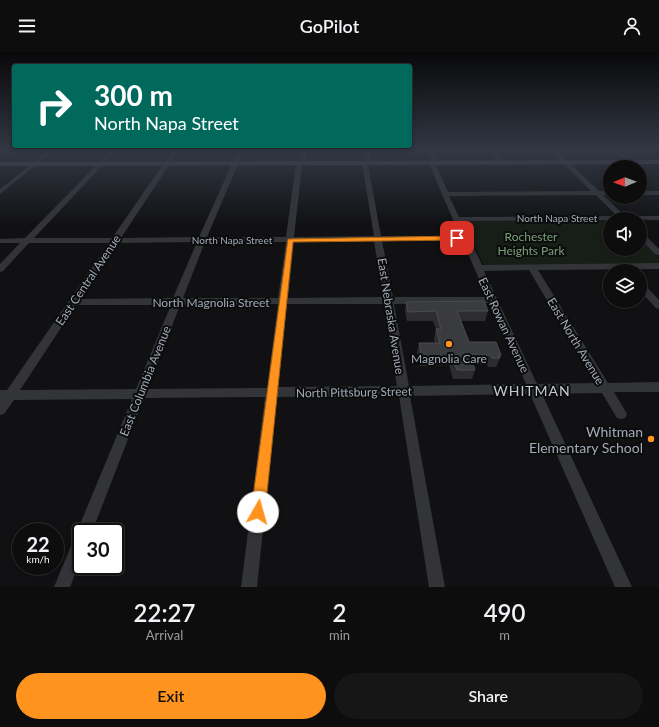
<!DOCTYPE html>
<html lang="en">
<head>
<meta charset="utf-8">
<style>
	:root { --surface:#0d0d0e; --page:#161617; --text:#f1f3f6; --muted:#9a9c9e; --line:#2d2d2e; --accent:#ff931d }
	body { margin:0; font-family:Lato,sans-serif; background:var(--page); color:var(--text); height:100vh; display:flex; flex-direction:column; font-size:15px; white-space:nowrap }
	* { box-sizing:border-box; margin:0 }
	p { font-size:13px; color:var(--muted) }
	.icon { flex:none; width:22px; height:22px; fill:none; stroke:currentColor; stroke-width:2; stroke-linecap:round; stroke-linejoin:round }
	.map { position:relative; height:535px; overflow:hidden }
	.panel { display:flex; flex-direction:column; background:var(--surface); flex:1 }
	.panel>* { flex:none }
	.top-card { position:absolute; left:12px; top:12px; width:400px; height:84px; border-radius:4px; box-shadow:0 2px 6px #0003,0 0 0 1px var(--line); background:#00695c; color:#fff; overflow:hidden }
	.needle { width:26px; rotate:269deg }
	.fabs { position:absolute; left:603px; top:108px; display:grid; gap:8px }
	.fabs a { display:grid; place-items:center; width:44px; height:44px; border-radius:50%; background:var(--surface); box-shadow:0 2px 6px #0003,0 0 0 1px var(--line); font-size:20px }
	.speed { position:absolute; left:12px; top:471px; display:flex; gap:8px; font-size:20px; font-weight:700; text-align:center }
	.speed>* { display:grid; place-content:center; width:52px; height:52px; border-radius:50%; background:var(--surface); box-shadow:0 2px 6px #0003,0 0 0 1px var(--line); line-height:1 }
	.speed small { font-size:10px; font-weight:400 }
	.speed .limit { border:2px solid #111; border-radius:6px; background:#fff; color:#111 }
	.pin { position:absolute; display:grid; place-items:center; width:34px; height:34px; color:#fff; margin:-17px; border-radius:8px; box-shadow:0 2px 6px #0006 }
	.me { position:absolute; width:44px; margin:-22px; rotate:7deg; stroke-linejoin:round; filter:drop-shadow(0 0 3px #0008) }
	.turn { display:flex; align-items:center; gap:14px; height:84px; padding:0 16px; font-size:18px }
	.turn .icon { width:52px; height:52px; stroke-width:2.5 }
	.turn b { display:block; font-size:28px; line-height:34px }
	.eta { display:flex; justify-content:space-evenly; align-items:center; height:68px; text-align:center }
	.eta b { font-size:24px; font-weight:600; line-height:28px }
	.primary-button { display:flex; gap:8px; margin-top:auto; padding:8px 16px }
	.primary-button a { flex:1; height:46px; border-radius:24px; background:var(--accent); color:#111; font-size:16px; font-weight:600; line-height:46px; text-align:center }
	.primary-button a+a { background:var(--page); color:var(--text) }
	header { display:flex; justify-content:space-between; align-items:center; height:52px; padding:0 16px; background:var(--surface); font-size:18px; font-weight:600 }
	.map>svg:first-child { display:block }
</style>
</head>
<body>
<header><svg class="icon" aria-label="menu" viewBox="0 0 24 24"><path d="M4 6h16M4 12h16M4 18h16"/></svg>GoPilot<svg class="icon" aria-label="person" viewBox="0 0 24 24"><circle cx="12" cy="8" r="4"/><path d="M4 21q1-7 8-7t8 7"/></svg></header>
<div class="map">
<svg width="659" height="535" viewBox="0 0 659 535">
	<rect width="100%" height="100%" fill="#111113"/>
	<!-- green -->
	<path fill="#171e17" d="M 610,167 L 610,197 L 640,197 L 640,187 L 659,206 L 659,213 L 485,213 L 482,210 L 463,169 Z"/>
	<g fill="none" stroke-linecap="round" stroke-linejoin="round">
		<!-- minor -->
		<path fill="#323438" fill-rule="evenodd" d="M 49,98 L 55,98 L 0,142 L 0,137 Z
			M 111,98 L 117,98 L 34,186 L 112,186 L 173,98 L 179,98 L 121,186 L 199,185 L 238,98 L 244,98 L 207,185 L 286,185 L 296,111 L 300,109 L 301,98 L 307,98 L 306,111 L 302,113 L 294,185 L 374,184 L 362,111 L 366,109 L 363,98 L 369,98 L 372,111 L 368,113 L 381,184 L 460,184 L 430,114 L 430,107 L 426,98 L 432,98 L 436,107 L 436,114 L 448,140 L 591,139 L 550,98 L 556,98 L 599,139 L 610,139 L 610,143 L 603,143 L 625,164 L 659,164 L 659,168 L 610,167 L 610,168 L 461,169 L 482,213 L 659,211 L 659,217 L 538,218 L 608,331 L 659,330 L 659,340 L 614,340 L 627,362 L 625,366 L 621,367 L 617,366 L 602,341 L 542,342 L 632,535 L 615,535 L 530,342 L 410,344 L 445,535 L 429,535 L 399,344 L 277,345 L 257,535 L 241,535 L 265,345 L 144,346 L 92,480 L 81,480 L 81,507 L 70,535 L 54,535 L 132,347 L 14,348 L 4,362 L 0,363 L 0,338 L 7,338 L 109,191 L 29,191 L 3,219 L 0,220 L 0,212 L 20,191 L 0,191 L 0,187 L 25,186 ZM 596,143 L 617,164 L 459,165 L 449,144 ZM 462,188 L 487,245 L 393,245 L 382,189 ZM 294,189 L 374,189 L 383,245 L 288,246 ZM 197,190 L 173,246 L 80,247 L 118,191 ZM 205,190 L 286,190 L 278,246 L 183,246 ZM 529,218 L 596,331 L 537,332 L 484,219 ZM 490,251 L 526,332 L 409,334 L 394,252 ZM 278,252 L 267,336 L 148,337 L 180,253 ZM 287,252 L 384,252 L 397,334 L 278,335 ZM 76,253 L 171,253 L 136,337 L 20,338 Z
			M 488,98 L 494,98 L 504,110 L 503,111 L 499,111 Z
			M 612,98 L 618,98 L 634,110 L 629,111 Z
			M 640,139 L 659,139 L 659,143 L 640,143 Z
			M 640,181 L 643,181 L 659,197 L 659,203 L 656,203 L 640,187 Z
			M 640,230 L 643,231 L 659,248 L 659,257 L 656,256 L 640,239 Z"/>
		<!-- major -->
		<path fill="#4d5157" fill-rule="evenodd" d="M 659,108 L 659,112 L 0,114 L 0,110 Z"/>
	</g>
	<!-- wall -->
	<path fill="#2d2d31" d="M 563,98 L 578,98 L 576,102 L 567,102 Z
		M 406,250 L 488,259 L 485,269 L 461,269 L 469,290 L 501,303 L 497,313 L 496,315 L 488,315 L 487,313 L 474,313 L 475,318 L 472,327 L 453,327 L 449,313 L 420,314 L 417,301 L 419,291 L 435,291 L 434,287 L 436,277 L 433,269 L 407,269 L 405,259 Z"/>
	<!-- building -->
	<path fill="#393b3f" stroke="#4a4c52" d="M 484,249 L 488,259 L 457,259 L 469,290 L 496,290 L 501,303 L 499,303 L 500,306 L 492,306 L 491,303 L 470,303 L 475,318 L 457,318 L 452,304 L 422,304 L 419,291 L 440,291 L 436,277 L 441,277 L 436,259 L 408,260 L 406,250 Z"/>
	<!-- sky -->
	<linearGradient id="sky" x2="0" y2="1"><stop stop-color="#09090a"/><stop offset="0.57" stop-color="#323844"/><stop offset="1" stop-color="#323844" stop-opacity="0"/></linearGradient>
	<rect width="659" height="173" fill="url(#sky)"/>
	<!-- route -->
	<path fill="#ff931d" stroke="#a66013" d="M 457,184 L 461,186 L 460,188 L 293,190 L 265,460 L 263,465 L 258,467 L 253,465 L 251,460 L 288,187 Z"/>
	<!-- markers -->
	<g fill="#ff931d" stroke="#0c0c0e" stroke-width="1.5">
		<circle cx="449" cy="292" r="4"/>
		<circle cx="651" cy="387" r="4"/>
	</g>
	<g text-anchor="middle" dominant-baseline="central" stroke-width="4" stroke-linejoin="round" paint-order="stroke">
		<!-- far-street labels -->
		<g font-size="10" fill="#a1aab5" stroke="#0c0c0e">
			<text x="557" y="166">North Napa Street</text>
			<text x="232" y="188">North Napa Street</text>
		</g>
		<!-- park labels -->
		<g font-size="12" fill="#7aa176" stroke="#0c0c0e">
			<text x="531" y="184">Rochester<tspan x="531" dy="14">Heights Park</tspan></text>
		</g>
		<!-- street labels -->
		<g font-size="12" fill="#a1aab5" stroke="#0c0c0e">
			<text transform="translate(88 228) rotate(-56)">East Central Avenue</text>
			<text x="211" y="250">North Magnolia Street</text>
			<text transform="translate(391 264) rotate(81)">East Nebraska Avenue</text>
			<text transform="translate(504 273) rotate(65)">East Rowan Avenue</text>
			<text transform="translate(576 289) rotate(59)">East North Avenue</text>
			<text transform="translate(145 329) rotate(-68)">East Columbia Avenue</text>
			<text transform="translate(354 340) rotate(-1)">North Pittsburg Street</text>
		</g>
		<!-- poi labels -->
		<g font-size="12" fill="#a1aab5" stroke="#0c0c0e">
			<text x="449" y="306">Magnolia Care</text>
		</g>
		<!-- quarter labels -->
		<g font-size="14" letter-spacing="1" fill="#c2c8d0" stroke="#0c0c0e">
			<text x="532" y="338">WHITMAN</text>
		</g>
		<!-- near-poi labels -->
		<g font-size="14" fill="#a1aab5" stroke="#0c0c0e" text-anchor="end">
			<text x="643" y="379">Whitman<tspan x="643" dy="16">Elementary School</tspan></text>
		</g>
	</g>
</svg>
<div class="fabs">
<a><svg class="needle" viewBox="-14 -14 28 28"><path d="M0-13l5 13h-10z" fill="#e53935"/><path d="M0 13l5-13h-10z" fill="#9a9c9e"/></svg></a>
<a><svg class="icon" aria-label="sound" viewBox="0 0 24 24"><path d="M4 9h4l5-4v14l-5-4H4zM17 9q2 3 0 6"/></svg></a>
<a><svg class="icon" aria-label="layers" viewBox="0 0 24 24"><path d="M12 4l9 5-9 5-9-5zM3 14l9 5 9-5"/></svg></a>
</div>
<div class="speed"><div>22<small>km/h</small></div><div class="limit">30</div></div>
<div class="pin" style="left:457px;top:186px;background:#d93025"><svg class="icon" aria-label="arrive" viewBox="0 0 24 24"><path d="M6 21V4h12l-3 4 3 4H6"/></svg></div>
<svg class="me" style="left:258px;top:460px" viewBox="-20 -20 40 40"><circle r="19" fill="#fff"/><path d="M0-13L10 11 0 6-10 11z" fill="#ff931d"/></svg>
<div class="top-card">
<div class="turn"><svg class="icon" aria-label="right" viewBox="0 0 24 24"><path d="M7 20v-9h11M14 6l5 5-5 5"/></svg><div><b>300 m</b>North Napa Street</div></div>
</div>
</div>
<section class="panel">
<div class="eta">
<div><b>22:27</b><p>Arrival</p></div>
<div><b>2</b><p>min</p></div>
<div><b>490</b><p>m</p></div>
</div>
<div class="primary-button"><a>Exit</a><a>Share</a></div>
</section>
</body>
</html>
